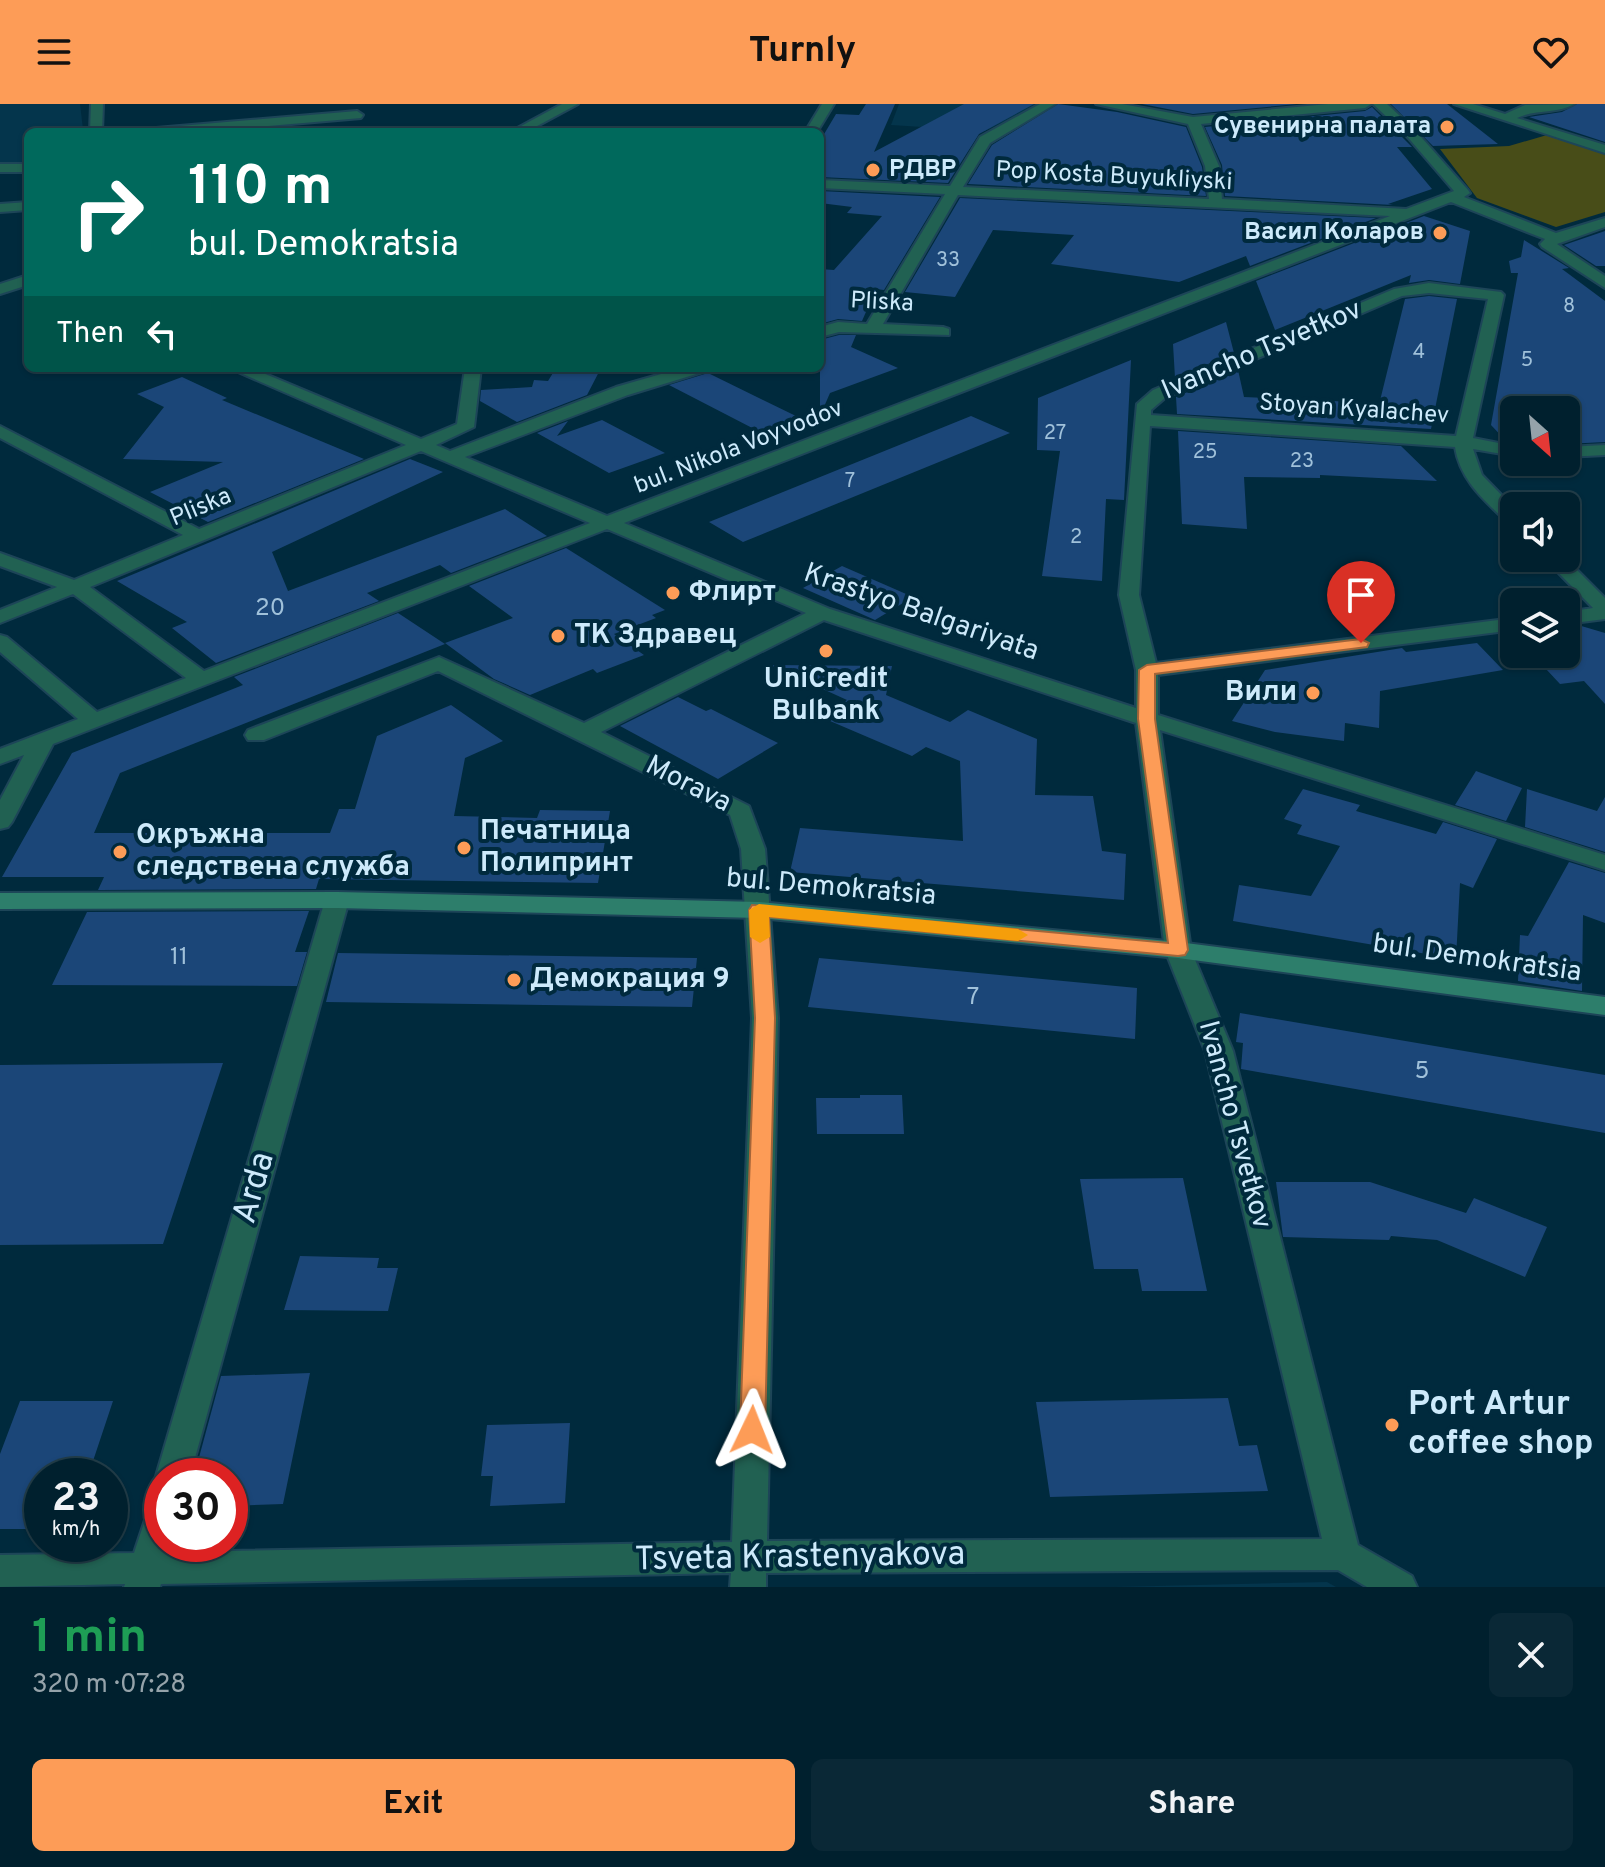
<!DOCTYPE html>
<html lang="en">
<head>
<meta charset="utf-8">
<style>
	:root { --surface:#00202e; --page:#0a2836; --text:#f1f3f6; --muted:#95a3aa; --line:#223e4a; --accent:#fd9c57 }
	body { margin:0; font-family:Overpass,sans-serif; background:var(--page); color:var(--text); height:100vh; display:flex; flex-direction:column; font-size:30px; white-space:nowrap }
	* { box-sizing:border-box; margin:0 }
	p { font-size:26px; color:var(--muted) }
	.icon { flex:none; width:44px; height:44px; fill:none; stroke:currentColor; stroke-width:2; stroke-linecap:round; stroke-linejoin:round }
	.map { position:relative; height:1483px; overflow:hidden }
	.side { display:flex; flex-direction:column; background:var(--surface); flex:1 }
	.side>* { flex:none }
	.banner { position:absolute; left:24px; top:24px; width:800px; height:244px; border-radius:12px; box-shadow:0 2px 6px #0004,0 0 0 2px var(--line); background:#00695c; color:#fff; overflow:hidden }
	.needle { width:52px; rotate:153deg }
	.tools { position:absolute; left:1500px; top:292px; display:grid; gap:16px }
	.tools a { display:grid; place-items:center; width:80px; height:80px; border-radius:12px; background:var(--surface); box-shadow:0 2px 6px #0004,0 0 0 2px var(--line); font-size:40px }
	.speed { position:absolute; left:24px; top:1354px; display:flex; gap:16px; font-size:40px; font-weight:700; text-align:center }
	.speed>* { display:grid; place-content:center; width:104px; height:104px; border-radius:50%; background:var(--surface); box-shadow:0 2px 6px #0004,0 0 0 2px var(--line); line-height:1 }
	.speed small { font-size:20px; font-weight:400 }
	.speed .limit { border:12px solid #d22; background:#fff; color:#111 }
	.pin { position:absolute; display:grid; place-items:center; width:68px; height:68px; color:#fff; margin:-82px -34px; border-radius:50% 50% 50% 0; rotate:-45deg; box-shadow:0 0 8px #0007 }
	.pin .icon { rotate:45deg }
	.me { position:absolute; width:88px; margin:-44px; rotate:2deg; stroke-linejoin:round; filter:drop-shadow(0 0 6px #0008) }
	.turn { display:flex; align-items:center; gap:28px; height:168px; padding:0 32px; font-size:36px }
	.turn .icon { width:104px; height:104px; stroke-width:2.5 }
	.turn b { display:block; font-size:56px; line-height:68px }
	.then { display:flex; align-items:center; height:76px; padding:0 32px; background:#0003; gap:16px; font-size:30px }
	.round { display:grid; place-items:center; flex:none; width:84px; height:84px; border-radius:12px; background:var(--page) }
	.summary { display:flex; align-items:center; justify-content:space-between; height:136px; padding:0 32px }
	h1 { font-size:48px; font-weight:700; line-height:60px; color:#1e9e55 }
	.action { display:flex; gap:16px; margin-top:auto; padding:16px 32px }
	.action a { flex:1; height:92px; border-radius:12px; background:var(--accent); color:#111; font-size:32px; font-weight:700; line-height:92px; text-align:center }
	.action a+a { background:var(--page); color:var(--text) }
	header { display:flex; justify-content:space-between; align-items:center; height:104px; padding:0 32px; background:var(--accent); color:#111; font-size:36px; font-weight:700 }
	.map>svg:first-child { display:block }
</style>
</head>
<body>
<header><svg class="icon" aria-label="menu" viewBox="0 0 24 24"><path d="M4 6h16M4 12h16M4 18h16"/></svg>Turnly<svg class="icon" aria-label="heart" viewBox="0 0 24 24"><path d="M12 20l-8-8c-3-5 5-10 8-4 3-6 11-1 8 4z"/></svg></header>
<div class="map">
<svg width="1605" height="1483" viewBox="0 0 1605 1483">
	<rect width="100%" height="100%" fill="#002a3d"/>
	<!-- built -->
	<path fill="#04354c" d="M 0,0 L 80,0 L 83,25 L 28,28 L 28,60 L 0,59 Z
		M 899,0 L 1041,0 L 985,27 L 891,21 Z
		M 1327,1478 L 1336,1483 L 1113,1483 Z"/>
	<!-- green -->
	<path fill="#484d18" d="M 1547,31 L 1605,50 L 1605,108 L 1556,123 L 1477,94 L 1440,45 L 1509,42 Z"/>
	<!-- building -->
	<path fill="#1b4678" d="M 866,0 L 895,0 L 874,48 L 964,0 L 1034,0 L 979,30 L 948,79 L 820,73 L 820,37 L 836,10 L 859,11 Z
		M 1058,0 L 1117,8 L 1186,23 L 1202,63 L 1206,92 L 968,80 L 992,41 Z
		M 1142,0 L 1297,0 L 1193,10 Z
		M 1391,0 L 1447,0 L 1498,40 L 1433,42 Z
		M 1577,0 L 1605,0 L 1605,38 L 1529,13 L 1562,8 Z
		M 1372,3 L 1412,43 L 1397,43 L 1432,85 L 1388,100 L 1393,101 L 1225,92 L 1222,61 L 1205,23 L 1365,7 Z
		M 820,87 L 940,93 L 884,186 L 876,185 L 862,217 L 838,215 L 820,220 L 820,165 L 834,166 L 882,112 L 847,109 L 852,103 L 820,99 Z
		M 960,94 L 1376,114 L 1250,162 L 1246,152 L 1179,178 L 1051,160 L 1074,131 L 993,126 L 955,193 L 905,188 Z
		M 1424,112 L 1470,127 L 1460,180 L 1429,176 L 1409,179 L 1411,171 L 1275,226 L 1256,177 Z
		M 1605,127 L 1605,162 L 1596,162 L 1564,141 Z
		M 1524,136 L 1569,164 L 1562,165 L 1605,197 L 1605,338 L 1566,340 L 1566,306 L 1514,306 L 1514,339 L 1506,337 L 1491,321 L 1518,169 L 1511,169 L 1509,157 L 1521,153 Z
		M 1429,192 L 1457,195 L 1431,325 L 1177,310 L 1176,293 L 1238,266 L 1244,293 L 1354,298 L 1375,317 L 1405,195 Z
		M 1226,218 L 1234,249 L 1175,274 L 1173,240 Z
		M 839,231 L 856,231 L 851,243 L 898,264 L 830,289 L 820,312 L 820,236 Z
		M 1131,256 L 1124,396 L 1106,395 L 1102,477 L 1042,472 L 1060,347 L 1037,346 L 1038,294 Z
		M 556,264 L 601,264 L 587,291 L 517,318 L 480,297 L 481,286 L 532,283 L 534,276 L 548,277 Z
		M 708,269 L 798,313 L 760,328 L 669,281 Z
		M 182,273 L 227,294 L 222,296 L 364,355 L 208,418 L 150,388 L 223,358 L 123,355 L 164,303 L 137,290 Z
		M 971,312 L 1010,329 L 743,438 L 709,418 Z
		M 602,316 L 665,349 L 609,369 L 537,329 L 568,317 L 557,332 Z
		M 1178,327 L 1401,342 L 1437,377 L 1320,371 L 1320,374 L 1244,373 L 1247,425 L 1182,420 Z
		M 410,355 L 443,368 L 272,448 L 288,487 L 505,405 L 547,432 L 451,469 L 440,461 L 367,489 L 379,497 L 216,559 L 172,524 L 187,518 L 117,477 Z
		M 566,444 L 665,506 L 652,511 L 656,514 L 614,530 L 644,551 L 597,569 L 593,565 L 530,591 L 494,575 L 445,539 L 513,514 L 469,482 Z
		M 842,462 L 913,493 L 875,516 L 803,484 Z
		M 398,509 L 445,540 L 120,669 L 94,729 L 330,729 L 339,705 L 355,705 L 377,632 L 451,601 L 503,637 L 465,654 L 454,712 L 537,714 L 540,706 L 610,707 L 598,779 L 319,775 L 316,785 L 98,786 L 104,773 L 2,773 L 72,649 L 243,581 L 234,573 Z
		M 1578,521 L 1605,529 L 1605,600 L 1584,577 L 1560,580 L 1532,550 L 1566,550 L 1566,523 Z
		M 1477,539 L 1503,566 L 1380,587 L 1379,624 L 1345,619 L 1344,637 L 1275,628 L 1232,617 L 1265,566 L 1402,544 L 1406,548 Z
		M 770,561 L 892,562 L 886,591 L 950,618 L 968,606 L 1037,635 L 1035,691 L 1093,692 L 1102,747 L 1126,750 L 1124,796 L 790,768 L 800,724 L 963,737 L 960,657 L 926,643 L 912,652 L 823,614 L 847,596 Z
		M 678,593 L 706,607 L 711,605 L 778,639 L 718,675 L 620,622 Z
		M 1476,667 L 1522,684 L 1506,717 L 1455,701 Z
		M 1303,685 L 1360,701 L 1356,707 L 1436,730 L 1443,718 L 1497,735 L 1473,784 L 1460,779 L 1456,855 L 1233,817 L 1239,781 L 1311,792 L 1340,742 L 1297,730 L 1302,721 L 1284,715 Z
		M 1527,685 L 1597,707 L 1605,693 L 1605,748 L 1525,723 Z
		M 1569,758 L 1605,769 L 1605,819 L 1583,811 L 1582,887 L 1518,877 L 1520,831 L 1528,832 Z
		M 309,807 L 295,848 L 307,848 L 297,882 L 52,881 L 87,808 Z
		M 338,849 L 697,854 L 692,903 L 326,898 Z
		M 819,854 L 1137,884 L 1135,935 L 808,903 Z
		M 1240,909 L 1605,971 L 1605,1029 L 1241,965 L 1243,939 L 1236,938 Z
		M 223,959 L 163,1140 L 0,1141 L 0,961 Z
		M 860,991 L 902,991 L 904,1030 L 817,1030 L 816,994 L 860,994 Z
		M 1183,1074 L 1207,1187 L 1142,1187 L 1138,1165 L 1094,1165 L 1080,1075 Z
		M 1276,1078 L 1370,1078 L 1466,1109 L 1474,1094 L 1547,1123 L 1525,1173 L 1437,1136 L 1391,1132 L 1389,1136 L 1283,1133 Z
		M 300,1152 L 379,1154 L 377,1164 L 398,1164 L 388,1207 L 284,1206 Z
		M 310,1269 L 283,1400 L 230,1402 L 230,1372 L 194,1372 L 221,1272 Z
		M 1228,1294 L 1239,1342 L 1257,1341 L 1268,1387 L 1050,1393 L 1036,1298 Z
		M 20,1297 L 113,1297 L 88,1372 L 42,1372 L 42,1425 L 0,1425 L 0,1350 Z
		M 570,1319 L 565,1399 L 490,1402 L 493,1372 L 481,1372 L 487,1321 Z"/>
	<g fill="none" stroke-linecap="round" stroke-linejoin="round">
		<!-- street casing -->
		<g stroke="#1d4558" stroke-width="4">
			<path id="street" d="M 91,0 L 103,0 L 102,28 L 90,28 Z
				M 562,0 L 578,0 L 526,28 L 510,28 Z
				M 822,0 L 834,0 L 817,28 L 805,28 Z
				M 1040,0 L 1055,0 L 990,39 L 963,83 L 1209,95 L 1205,62 L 1188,20 L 1096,0 L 1122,0 L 1193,13 L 1328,0 L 1371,0 L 1365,4 L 1201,20 L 1219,62 L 1222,95 L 1406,105 L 1454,87 L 1405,30 L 1373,0 L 1387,0 L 1414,25 L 1468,86 L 1470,89 L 1464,93 L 1556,129 L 1605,114 L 1605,123 L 1557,140 L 1605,172 L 1605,184 L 1542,143 L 1540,140 L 1545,135 L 1451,98 L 624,419 L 830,505 L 1136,604 L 1136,566 L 1119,491 L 1137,300 L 1153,286 L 1394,185 L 1429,179 L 1501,188 L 1504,191 L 1473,334 L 1514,342 L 1514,352 L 1473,345 L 1482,371 L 1514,404 L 1514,420 L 1507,418 C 1484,396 1460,376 1455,343 L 1150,322 L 1139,491 L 1156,559 L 1514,514 L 1514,526 L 1158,571 L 1158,611 L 1605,751 L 1605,766 L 1160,626 L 1191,846 L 1233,947 L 1358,1441 L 1412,1472 L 1417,1483 L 1367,1483 L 1338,1466 L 766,1469 L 766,1483 L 730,1483 L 731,1469 L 161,1480 L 160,1483 L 124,1483 L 125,1480 L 0,1483 L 0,1451 L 134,1449 L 150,1401 L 162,1397 L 162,1440 L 172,1440 L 169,1448 L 732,1438 L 752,914 L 741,745 L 730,711 L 438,567 L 264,636 L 248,636 L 245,631 L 248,626 L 439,553 L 584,619 L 806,509 L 607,425 L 53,640 L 12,718 L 8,723 L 0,725 L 0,696 L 24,651 L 0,660 L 0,645 L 78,615 L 0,548 L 0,531 L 7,533 L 97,608 L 186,574 L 73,490 L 0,519 L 0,506 L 57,483 L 0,462 L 0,449 L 74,476 L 183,431 L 0,334 L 0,322 L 199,425 L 406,341 L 229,264 L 251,264 L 421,335 L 457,320 L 465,264 L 481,264 L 474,323 L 436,341 L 450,347 L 616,283 L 682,264 L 708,264 L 706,267 L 628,291 L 465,353 L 607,412 L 1390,112 L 958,91 L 883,220 L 943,223 L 949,225 L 949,231 L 839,228 L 820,233 L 820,223 L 838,218 L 867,220 L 945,90 L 820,84 L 820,76 L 950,82 L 980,33 ZM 1429,189 L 1488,195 L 1456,332 L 1151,311 L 1151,306 L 1165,294 L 1402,192 ZM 421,347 L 590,419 L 204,567 L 90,483 ZM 824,516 L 1136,619 L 1165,846 L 1205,947 L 1322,1435 L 767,1437 L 778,914 L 765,745 L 749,702 L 601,628 Z
				M 1454,0 L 1473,0 L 1505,10 L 1525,1 L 1574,0 C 1558,10 1535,5 1517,14 L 1605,41 L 1605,49 Z
				M 357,7 L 363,11 L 361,14 L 201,28 L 150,28 L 156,24 Z
				M 0,60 L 28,60 L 28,68 L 0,68 Z
				M 28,98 L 28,106 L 0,108 L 0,100 Z
				M 28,171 L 28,181 L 0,190 L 0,180 Z
				M 1605,341 L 1605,351 L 1566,353 L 1566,343 Z
				M 1544,454 L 1565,454 L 1605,494 L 1605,515 L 1566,520 L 1566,508 L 1593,504 Z
				M 337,788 L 346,791 L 349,796 L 190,1372 L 162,1372 L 162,1383 L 156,1372 L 325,796 L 328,791 Z"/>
		</g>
		<!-- secondary casing -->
		<g stroke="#1d4558" stroke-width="4">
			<path id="secondary" d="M 337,788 L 759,798 L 1178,838 L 1605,893 L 1605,911 L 1178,854 L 759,814 L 337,804 L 0,805 L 0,789 Z"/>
		</g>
		<!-- street -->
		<use href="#street" fill="#216152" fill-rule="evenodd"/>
		<!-- secondary -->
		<use href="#secondary" fill="#2d7e6b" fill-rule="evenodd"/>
	</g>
	<!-- route -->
	<path fill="#fd9c57" stroke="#a46539" stroke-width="2" d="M 1361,535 L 1369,539 L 1367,543 L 1155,570 L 1155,615 L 1188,846 L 1185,851 L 1178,852 L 769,813 L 775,914 L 765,1326 L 761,1334 L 752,1337 L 743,1334 L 740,1326 L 755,914 L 749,806 L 752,801 L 1168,839 L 1138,615 L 1139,566 L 1147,561 Z"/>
	<!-- slow -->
	<path fill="#f59e0b" d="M 759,800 L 1018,825 L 1028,831 L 1018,837 L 769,813 L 770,833 L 760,839 L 750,833 L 749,806 Z"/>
	<!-- markers -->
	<g fill="#fd9c57" stroke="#002a3d" stroke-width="3">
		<circle cx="1447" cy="23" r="8"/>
		<circle cx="873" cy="66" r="8"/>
		<circle cx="1440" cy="129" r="8"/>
		<circle cx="673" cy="489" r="8"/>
		<circle cx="558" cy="532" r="8"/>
		<circle cx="826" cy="547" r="8"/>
		<circle cx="1313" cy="589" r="8"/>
		<circle cx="464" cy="744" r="8"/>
		<circle cx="120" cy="748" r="8"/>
		<circle cx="514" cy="876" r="8"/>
		<circle cx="1392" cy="1321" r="8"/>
	</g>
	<g text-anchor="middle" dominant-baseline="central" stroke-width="8" stroke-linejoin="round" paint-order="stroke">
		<!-- far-number labels -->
		<g font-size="20" fill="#a0c1da">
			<text x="948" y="157">33</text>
			<text x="1569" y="203">8</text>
			<text x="1419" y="249">4</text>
			<text x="1527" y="257">5</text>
			<text x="1055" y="330">27</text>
			<text x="1205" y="349">25</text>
			<text x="1302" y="358">23</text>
			<text x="850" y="378">7</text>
			<text x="1076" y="434">2</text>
		</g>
		<!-- far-poi labels -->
		<g font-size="24" font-weight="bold" fill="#cdeafb" stroke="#002a3d" text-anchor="end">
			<text x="1431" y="23">Сувенирна палата</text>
			<text x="889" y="66" text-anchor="start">РДВР</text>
			<text x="1424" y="129">Васил Коларов</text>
		</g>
		<!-- far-street labels -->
		<g font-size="24" fill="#cdeafb" stroke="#002a3d">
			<text transform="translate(1114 73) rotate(3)">Pop Kosta Buyukliyski</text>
			<text transform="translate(882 199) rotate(3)">Pliska</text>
			<text transform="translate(1354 306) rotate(4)">Stoyan Kyalachev</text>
			<text transform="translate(739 344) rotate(-21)">bul. Nikola Voyvodov</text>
			<text transform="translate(201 404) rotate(-23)">Pliska</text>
		</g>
		<!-- number labels -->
		<g font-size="24" fill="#a0c1da">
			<text x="270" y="505">20</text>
			<text x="179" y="854">11</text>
			<text x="973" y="894">7</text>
			<text x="1422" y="968">5</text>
		</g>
		<!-- street labels -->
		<g font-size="28" fill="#cdeafb" stroke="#002a3d">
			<text transform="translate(1262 247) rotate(-23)">Ivancho Tsvetkov</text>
			<text transform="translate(921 509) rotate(19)">Krastyo Balgariyata</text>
			<text transform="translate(688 681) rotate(27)">Morava</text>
			<text transform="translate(831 784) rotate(5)">bul. Demokratsia</text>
			<text transform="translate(1477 855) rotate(8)">bul. Demokratsia</text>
			<text transform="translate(1234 1021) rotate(75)">Ivancho Tsvetkov</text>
		</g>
		<!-- poi labels -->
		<g font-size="28" font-weight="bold" fill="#cdeafb" stroke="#002a3d" text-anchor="start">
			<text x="689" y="489">Флирт</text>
			<text x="574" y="532">ТК Здравец</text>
			<text x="826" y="576" text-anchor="middle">UniCredit<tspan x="826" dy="32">Bulbank</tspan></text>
			<text x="1297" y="589" text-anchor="end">Вили</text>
			<text x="480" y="728">Печатница<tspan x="480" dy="32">Полипринт</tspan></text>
			<text x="136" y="732">Окръжна<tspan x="136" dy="32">следствена служба</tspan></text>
			<text x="530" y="876">Демокрация 9</text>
		</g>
		<!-- near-street labels -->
		<g font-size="34" fill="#cdeafb" stroke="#002a3d">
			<text transform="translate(255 1084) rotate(-74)">Arda</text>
			<text transform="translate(800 1454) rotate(-1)">Tsveta Krastenyakova</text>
		</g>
		<!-- near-poi labels -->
		<g font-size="34" font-weight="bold" fill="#cdeafb" stroke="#002a3d" text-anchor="start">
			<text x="1408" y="1301">Port Artur<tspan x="1408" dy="39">coffee shop</tspan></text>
		</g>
	</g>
</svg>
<div class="tools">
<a><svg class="needle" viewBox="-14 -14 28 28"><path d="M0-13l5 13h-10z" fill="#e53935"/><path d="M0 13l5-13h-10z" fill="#95a3aa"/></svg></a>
<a><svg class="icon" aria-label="sound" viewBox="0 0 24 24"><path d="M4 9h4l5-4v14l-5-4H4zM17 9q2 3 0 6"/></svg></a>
<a><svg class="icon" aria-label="layers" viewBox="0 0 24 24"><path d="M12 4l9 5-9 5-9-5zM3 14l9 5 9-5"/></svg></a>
</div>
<div class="speed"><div>23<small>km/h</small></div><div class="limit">30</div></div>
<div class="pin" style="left:1361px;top:539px;background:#d93025"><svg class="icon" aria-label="arrive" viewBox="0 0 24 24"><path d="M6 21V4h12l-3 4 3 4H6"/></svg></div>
<svg class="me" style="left:752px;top:1326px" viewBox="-20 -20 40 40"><path d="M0-17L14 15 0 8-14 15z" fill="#fd9c57" stroke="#fff" stroke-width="4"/></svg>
<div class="banner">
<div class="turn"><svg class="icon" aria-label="right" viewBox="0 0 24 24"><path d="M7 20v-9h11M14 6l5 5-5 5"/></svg><div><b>110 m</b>bul. Demokratsia</div></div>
<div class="then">Then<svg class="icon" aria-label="left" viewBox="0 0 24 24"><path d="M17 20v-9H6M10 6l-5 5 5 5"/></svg></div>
</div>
</div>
<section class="side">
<div class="summary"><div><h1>1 min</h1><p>320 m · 07:28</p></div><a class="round"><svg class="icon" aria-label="close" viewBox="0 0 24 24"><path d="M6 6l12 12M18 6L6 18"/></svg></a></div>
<div class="action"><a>Exit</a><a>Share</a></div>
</section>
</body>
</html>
